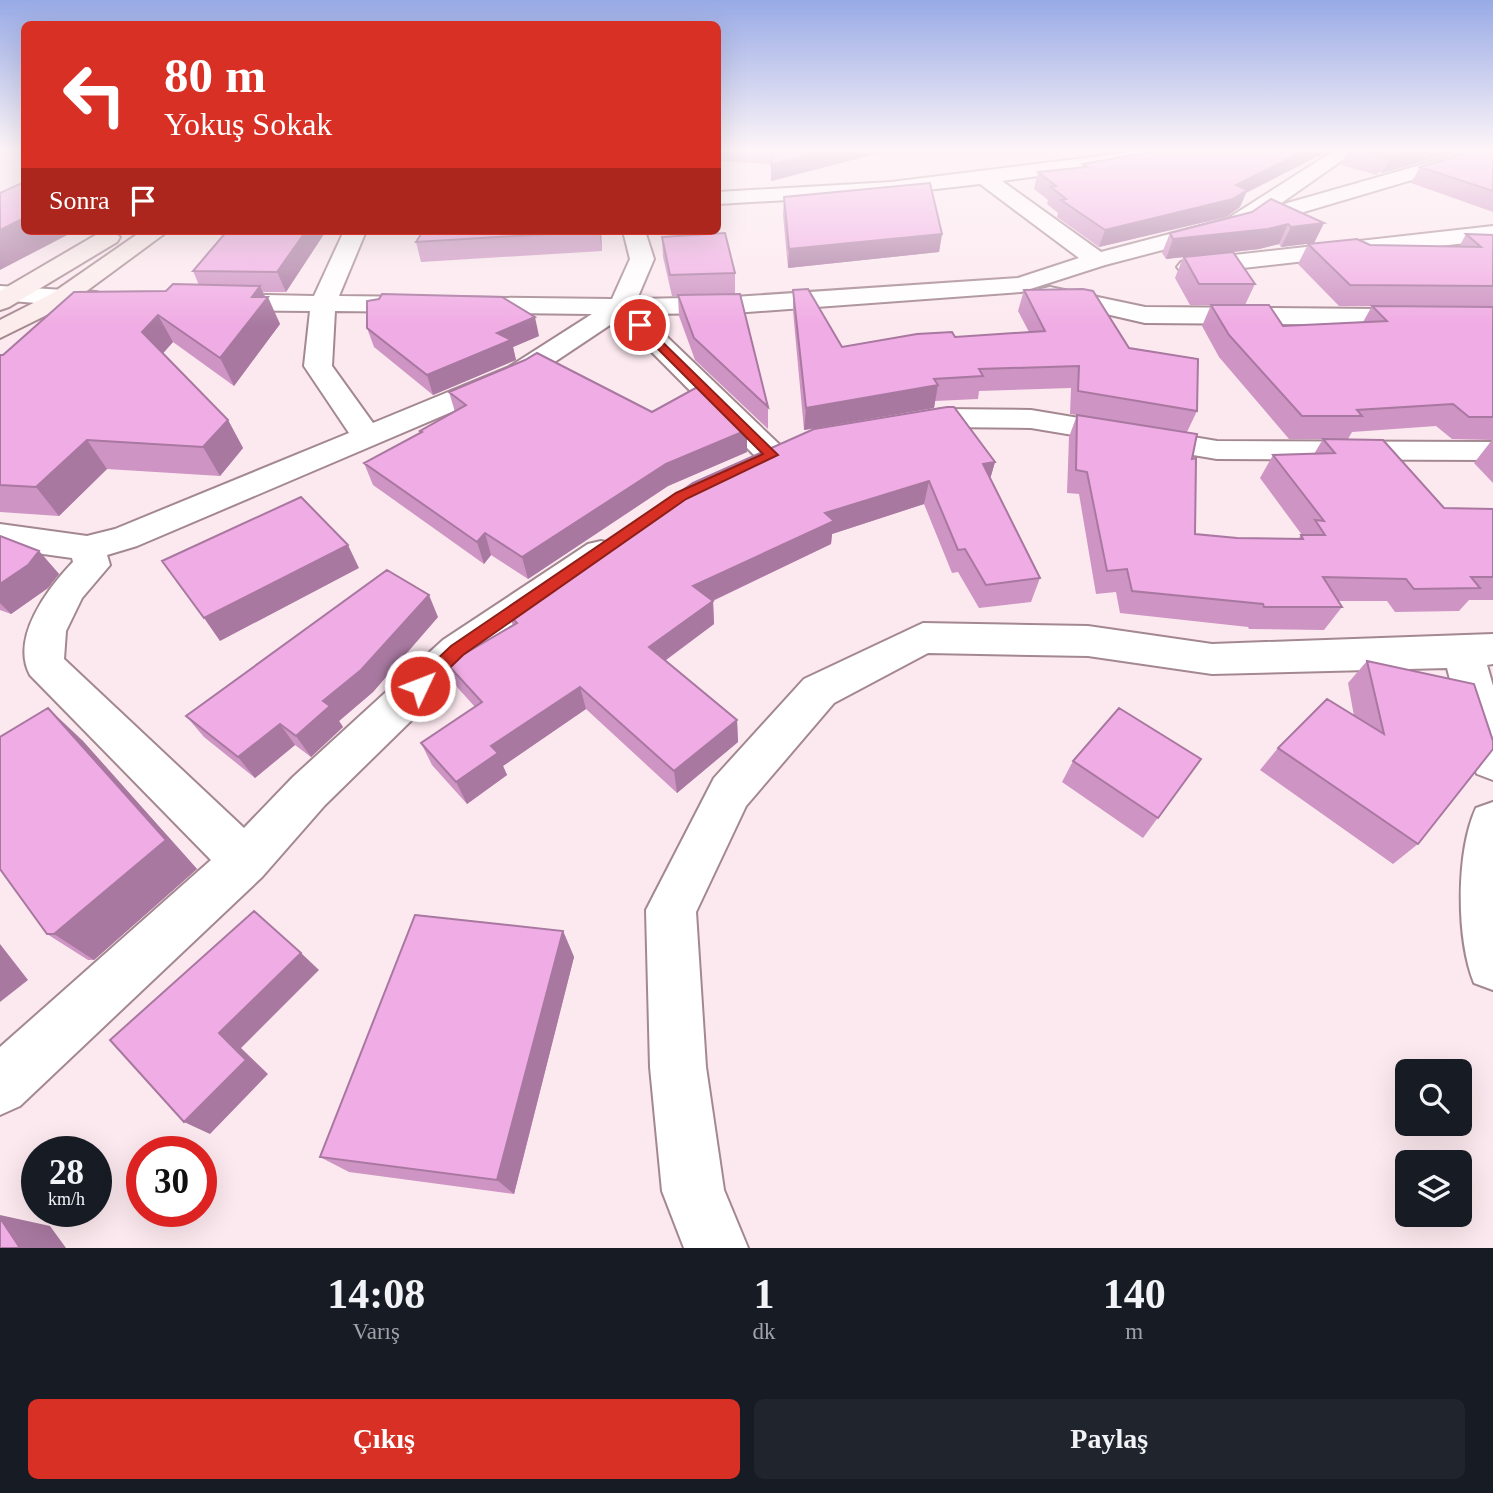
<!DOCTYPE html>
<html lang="tr">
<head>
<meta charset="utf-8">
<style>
	:root { --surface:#171b24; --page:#20242c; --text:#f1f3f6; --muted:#9ea1a6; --accent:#d93025 }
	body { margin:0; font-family:Georgia,serif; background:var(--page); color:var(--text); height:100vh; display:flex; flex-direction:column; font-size:26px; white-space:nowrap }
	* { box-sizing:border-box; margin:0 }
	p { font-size:23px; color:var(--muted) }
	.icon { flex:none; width:38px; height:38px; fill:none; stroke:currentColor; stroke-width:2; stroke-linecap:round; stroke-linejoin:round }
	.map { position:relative; height:1248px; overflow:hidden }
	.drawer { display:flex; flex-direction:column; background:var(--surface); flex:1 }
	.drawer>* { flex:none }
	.guide { position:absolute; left:21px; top:21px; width:700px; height:214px; border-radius:10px; box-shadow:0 7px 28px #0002; background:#d93025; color:#fff; overflow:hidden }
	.fabs { position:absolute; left:1395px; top:1059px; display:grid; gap:14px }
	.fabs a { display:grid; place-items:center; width:77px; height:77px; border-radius:10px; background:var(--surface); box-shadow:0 7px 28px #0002; font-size:35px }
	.speed { position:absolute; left:21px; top:1136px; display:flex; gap:14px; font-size:35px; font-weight:700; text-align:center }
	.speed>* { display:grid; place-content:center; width:91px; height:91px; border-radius:50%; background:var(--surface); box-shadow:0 7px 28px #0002; line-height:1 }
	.speed small { font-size:18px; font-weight:400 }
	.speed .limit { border:10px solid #d22; background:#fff; color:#111 }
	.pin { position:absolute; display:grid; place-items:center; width:60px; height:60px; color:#fff; margin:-30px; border:4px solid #fff; border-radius:50%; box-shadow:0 2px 7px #0007 }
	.me { position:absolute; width:77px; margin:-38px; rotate:47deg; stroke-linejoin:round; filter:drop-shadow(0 0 5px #0008) }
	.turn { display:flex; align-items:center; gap:24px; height:147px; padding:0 28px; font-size:32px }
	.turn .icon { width:91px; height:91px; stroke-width:2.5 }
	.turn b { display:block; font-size:49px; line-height:60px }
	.then { display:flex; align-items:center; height:66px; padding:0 28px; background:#0003; gap:14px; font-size:26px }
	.eta { display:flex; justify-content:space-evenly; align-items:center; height:119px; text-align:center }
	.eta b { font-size:42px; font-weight:800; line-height:49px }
	.cta { display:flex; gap:14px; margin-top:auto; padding:14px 28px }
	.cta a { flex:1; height:80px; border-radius:10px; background:var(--accent); color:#fff; font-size:28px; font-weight:800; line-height:80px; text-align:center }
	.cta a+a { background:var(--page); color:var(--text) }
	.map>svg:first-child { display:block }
</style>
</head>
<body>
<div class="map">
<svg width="1493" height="1248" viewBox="0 0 1493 1248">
	<rect width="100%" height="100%" fill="#fce9ef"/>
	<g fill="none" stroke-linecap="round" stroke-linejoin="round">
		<!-- minor casing -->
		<g stroke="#a48890" stroke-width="4">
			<path id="minor" d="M 1132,152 L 1180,152 L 1171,158 L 1002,181 L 1101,252 L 1227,219 L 1332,152 L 1354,152 L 1277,206 L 1466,152 L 1493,152 L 1493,156 L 1280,219 L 1272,220 L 1262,216 L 1243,229 L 1105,265 L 1021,292 L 734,313 L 643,314 L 783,448 L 788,455 L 783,462 L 772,465 L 761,462 L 619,319 L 529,379 L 137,546 L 107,555 L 110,565 L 82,598 L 66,631 L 64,659 L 244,828 L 293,777 L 443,640 L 588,544 L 601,541 L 614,544 L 619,553 L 614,562 L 471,662 L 325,805 L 262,877 L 20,1106 L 0,1115 L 0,1047 L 211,860 L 30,675 C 10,638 48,588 73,562 L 72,558 L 0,548 L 0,524 L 87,536 L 115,529 L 349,433 L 304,366 L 310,311 L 219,310 L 210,307 L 206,302 L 210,297 L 219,294 L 314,296 L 344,231 L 366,231 L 339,296 L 612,299 L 630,259 L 623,231 L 645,231 L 654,259 L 637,299 L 734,297 L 1018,278 L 1079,258 L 980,184 L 891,194 L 718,204 L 718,192 L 891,182 ZM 335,311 L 592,314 L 509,367 L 373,423 L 332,366 Z
				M 1493,226 L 1493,240 L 1189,274 L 1181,272 L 1177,267 L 1181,262 L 1189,260 Z
				M 0,286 L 96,292 L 105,295 L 109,300 L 105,305 L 96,308 L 0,300 Z
				M 1050,287 L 1145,307 L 1493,310 L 1493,326 L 1145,323 L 1041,299 L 1038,294 L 1041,289 Z
				M 942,409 L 1031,410 L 1217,441 L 1493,442 L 1493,460 L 1217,459 L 1031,428 L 942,427 L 910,433 L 899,430 L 895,424 L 899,418 Z
				M 923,623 L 1088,626 L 1212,644 L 1493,634 L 1493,664 L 1487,665 L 1493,686 L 1493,780 L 1477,774 L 1471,761 L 1447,668 L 1212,674 L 1088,656 L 928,653 L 834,703 L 746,806 L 696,912 L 706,1067 L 724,1190 L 748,1248 L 684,1248 L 662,1191 L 650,1067 L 646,910 L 714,778 L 804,679 Z
				M 1493,802 L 1493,990 L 1474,983 C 1456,938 1456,852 1476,808 Z"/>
		</g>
		<!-- secondary casing -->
		<g stroke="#a48890" stroke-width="4">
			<path id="secondary" d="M 112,231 L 120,237 L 117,242 L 9,307 L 0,310 L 0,291 L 101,232 Z
				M 142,231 L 168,231 L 69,304 L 0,338 L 0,320 L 51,294 Z"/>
		</g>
		<!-- minor -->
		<use href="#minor" fill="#fff" fill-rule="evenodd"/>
		<!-- secondary -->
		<use href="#secondary" fill="#fcedec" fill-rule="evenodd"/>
	</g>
	<!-- wall -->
	<path fill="#ce94c4" d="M 718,152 L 883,152 L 771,181 L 771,164 L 718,161 Z
		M 1347,152 L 1456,152 L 1382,173 L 1379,172 L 1377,175 L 1341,165 Z
		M 1493,152 L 1493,212 L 1411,183 L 1420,167 Z
		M 1083,164 L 1246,193 L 1240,207 L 1226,217 L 1099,247 L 1057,217 L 1058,213 L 1047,204 L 1048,200 L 1034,189 L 1038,172 L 1082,168 Z
		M 784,197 L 942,234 L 939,252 L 788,268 L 783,215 Z
		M 1252,212 L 1324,223 L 1314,243 L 1281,247 L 1279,244 L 1259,249 L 1233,252 L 1255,284 L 1245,305 L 1283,326 L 1363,322 L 1372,306 L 1339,306 L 1298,264 L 1308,244 L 1459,247 L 1466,234 L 1493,235 L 1493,483 L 1474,463 L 1492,440 L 1452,439 L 1436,426 L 1352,432 L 1348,439 L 1289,439 L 1219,357 L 1202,326 L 1211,305 L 1190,305 L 1175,278 L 1183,257 L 1166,259 L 1162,253 L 1170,233 Z
		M 326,231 L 286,292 L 263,292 L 280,324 L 234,386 L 173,342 L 163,353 L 228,420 L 243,448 L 220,476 L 107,469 L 59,516 L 0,512 L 0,355 L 3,355 L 166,291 L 199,285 L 193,271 Z
		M 423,231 L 601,231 L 602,251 L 421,262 L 416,242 Z
		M 662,237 L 735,273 L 735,294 L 768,407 L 768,429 L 695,360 L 679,316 L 678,296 L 672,296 L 663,257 Z
		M 793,290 L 842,347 L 955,337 L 1029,332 L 1018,311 L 1024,290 L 1129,348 L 1197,411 L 1187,432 L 1192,459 L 1195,534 L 1237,538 L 1298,539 L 1301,535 L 1302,535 L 1260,478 L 1273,455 L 1314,454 L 1323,439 L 1444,508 L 1493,509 L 1493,600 L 1469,600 L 1459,611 L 1395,612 L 1387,601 L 1337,601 L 1342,607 L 1324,630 L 1249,629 L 1248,627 L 1120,613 L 1116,592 L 1096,594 L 1079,494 L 1067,493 L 1069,437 L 1077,415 L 1070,414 L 1071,388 L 979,391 L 978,399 L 935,401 L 934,408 L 804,430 L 793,311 Z
		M 367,328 L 539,336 L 513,347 L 516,360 L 433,395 L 374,347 Z
		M 449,392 L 652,412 L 747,430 L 747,452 L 668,486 L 528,579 L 491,555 L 484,564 L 373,485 L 364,463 L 420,433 L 420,431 L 455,412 Z
		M 995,462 L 990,479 L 1040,578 L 1031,602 L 979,608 L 958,572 L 952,573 L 924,504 L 832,534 L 831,544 L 713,601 L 714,624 L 665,661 L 737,720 L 738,742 L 677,793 L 586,709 L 503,766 L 507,775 L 467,804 L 432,765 L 421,743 L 475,707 L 457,687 L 447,664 L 513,626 L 510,616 L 558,587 L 556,578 Z
		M 0,536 L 39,551 L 59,574 L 48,588 L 11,614 L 0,610 Z
		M 438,617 L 373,692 L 339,721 L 343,727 L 311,757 L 295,745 L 255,778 L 204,737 L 186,716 Z
		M 1367,661 L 1418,844 L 1393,864 L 1260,770 L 1278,748 L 1354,716 L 1348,683 Z
		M 82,740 L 197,869 L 94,960 L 88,960 L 47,934 Z
		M 1201,759 L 1143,838 L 1062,782 L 1073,761 Z
		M 563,931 L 574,957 L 514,1194 L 349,1172 L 320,1157 Z"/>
	<!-- shaded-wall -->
	<path fill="#a878a0" d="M 821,152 L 883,152 L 771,181 L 771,165 Z
		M 1302,152 L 1326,152 L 1246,193 L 1240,207 L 1226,217 L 1099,247 L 1105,230 L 1236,185 Z
		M 1408,152 L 1456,152 L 1382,173 L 1391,157 Z
		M 24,218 L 24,231 L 75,231 L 0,270 L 0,230 Z
		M 1324,223 L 1314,243 L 1281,247 L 1291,227 Z
		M 1288,224 L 1279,244 L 1259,249 L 1166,259 L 1173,239 Z
		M 306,231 L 326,231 L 286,292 L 277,272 Z
		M 599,231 L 601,231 L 602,251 Z
		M 942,234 L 939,252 L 788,268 L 789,249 Z
		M 260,286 L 266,299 L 268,297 L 280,324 L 234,386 L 220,358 L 252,297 Z
		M 158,315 L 173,342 L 158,359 L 142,332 Z
		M 535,317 L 539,336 L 513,347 L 516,360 L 433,395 L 427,375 L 497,333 Z
		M 938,385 L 934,408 L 804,430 L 806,408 Z
		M 228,420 L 243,448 L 220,476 L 203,447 Z
		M 747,430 L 747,452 L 668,486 L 528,579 L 522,557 L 666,464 Z
		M 87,440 L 107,469 L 59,516 L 36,487 Z
		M 995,462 L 988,486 L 983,464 Z
		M 929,481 L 924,504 L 832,534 L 831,544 L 695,609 L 693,586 L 825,513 Z
		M 485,533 L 491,555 L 484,564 L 477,542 Z
		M 348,545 L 359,568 L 220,641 L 204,618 Z
		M 39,551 L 59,574 L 48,588 L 11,614 L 0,603 L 0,584 Z
		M 429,595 L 438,617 L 373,692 L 339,721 L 343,727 L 311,757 L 296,736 L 323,701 Z
		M 713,601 L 714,624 L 652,670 L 649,647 Z
		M 580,687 L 586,709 L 503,766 L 507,775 L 467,804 L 456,782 L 491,746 Z
		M 48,708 L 82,740 L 197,869 L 94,960 L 54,934 Z
		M 737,720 L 738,742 L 677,793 L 674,771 Z
		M 280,724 L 295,745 L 255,778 L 238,757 Z
		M 563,931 L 574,957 L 514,1194 L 497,1180 Z
		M 0,944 L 28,980 L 0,1002 Z
		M 301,953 L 319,970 L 241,1048 L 268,1074 L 210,1134 L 184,1122 L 219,1033 Z
		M 0,1215 L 50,1226 L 66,1248 L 20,1248 L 0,1218 Z"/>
	<!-- building -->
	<path fill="#f0ace4" stroke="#a878a0" stroke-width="2" d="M 774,152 L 821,152 L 771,165 Z
		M 1150,152 L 1302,152 L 1236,185 L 1247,190 L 1233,199 L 1105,230 L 1061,200 L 1066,199 L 1051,187 L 1056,186 L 1038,172 L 1087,167 L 1083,164 Z
		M 1363,152 L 1408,152 L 1391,157 L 1384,155 L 1386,158 Z
		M 1470,152 L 1493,152 L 1493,191 L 1420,167 Z
		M 24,182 L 24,218 L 0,230 L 0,193 Z
		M 930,183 L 942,234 L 789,249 L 784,197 Z
		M 1271,199 L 1324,223 L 1291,227 L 1288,224 L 1268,229 L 1173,239 L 1170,233 L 1252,212 Z
		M 227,231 L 306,231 L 277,272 L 193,271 Z
		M 423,231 L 599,231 L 416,242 Z
		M 725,233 L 735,273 L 670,275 L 662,237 Z
		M 1466,234 L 1493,235 L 1493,286 L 1350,285 L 1308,244 L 1357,239 L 1370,245 L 1481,247 Z
		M 1233,252 L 1255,284 L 1199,284 L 1184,257 Z
		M 173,284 L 260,286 L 252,297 L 268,297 L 220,358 L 158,315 L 142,332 L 228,420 L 203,447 L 87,440 L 36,487 L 0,485 L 0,355 L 3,355 L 74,292 L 166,291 Z
		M 808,289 L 842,347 L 917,334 L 952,332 L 955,337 L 1045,331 L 1024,290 L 1083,289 L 1093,291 L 1129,348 L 1198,359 L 1197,411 L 1078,391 L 1079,366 L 979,369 L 983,376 L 934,379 L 938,385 L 806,408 L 793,290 Z
		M 382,294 L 502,297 L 535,317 L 497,333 L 511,340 L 427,375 L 367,328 L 367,301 L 379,299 Z
		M 740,294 L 768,407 L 694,338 L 678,295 Z
		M 1211,305 L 1269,305 L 1283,326 L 1387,321 L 1372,306 L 1493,307 L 1493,417 L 1469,417 L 1453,404 L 1357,410 L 1362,416 L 1302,416 L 1229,335 Z
		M 537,353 L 652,412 L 701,385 L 747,430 L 666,464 L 522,557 L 485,533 L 477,542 L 364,463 L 422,432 L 420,431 L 466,405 L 449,392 L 525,360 Z
		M 947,407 L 954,407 L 995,462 L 983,464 L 1040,578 L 986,585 L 965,549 L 958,550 L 929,481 L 825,513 L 834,521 L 693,586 L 713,601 L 649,647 L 737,720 L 674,771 L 580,687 L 491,746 L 498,753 L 456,782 L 421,743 L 482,702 L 447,664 L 517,623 L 510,616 L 564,583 L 556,578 L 693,483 L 814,429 Z
		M 1077,415 L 1197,434 L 1192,459 L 1196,458 L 1195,534 L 1237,538 L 1303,539 L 1301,535 L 1325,535 L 1315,520 L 1324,521 L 1273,455 L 1335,453 L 1323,439 L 1383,440 L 1444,508 L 1493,509 L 1493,577 L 1471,577 L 1480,588 L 1414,589 L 1406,579 L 1323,577 L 1342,607 L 1264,607 L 1263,604 L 1132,591 L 1127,569 L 1107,571 L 1087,472 L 1076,470 Z
		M 301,497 L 348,545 L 204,618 L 162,561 Z
		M 0,536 L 39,551 L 28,565 L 0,584 Z
		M 387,570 L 429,595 L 361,670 L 323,701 L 330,706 L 296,736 L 280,724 L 238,757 L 186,716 Z
		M 1367,661 L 1474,684 L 1493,741 L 1493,749 L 1418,844 L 1278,748 L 1327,699 L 1384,734 Z
		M 48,708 L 166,840 L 54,934 L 47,934 L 0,869 L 0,737 Z
		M 1119,708 L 1201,759 L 1158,818 L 1073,761 Z
		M 254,911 L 301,953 L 219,1033 L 246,1060 L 184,1122 L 110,1040 Z
		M 415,915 L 563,931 L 497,1180 L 320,1157 Z
		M 0,1218 L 20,1248 L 0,1248 Z"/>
	<!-- sky -->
	<linearGradient id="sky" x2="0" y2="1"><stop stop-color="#98aae6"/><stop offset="0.46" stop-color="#fef5f8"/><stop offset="1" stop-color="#fef5f8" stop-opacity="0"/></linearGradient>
	<rect width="1493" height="327" fill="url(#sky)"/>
	<!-- route -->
	<path fill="#d93025" stroke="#8d1f18" stroke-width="2" d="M 636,323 L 643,323 L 778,455 L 686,499 L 463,655 L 426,691 L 414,691 L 411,686 L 414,681 L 451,646 L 676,493 L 763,454 L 636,327 Z"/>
</svg>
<div class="fabs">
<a><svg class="icon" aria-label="search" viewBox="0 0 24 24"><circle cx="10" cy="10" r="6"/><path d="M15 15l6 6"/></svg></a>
<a><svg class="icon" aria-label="layers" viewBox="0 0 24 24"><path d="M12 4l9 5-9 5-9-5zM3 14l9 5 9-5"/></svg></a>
</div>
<div class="speed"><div>28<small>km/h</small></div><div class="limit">30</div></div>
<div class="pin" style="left:640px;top:325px;background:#d93025"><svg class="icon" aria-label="arrive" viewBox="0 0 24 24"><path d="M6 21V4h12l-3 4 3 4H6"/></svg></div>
<svg class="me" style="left:420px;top:686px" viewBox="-20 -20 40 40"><circle r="17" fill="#d93025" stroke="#fff" stroke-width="3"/><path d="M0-11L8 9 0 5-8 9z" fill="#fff"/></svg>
<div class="guide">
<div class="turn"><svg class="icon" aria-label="left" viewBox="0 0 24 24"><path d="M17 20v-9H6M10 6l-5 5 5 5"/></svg><div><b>80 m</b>Yokuş Sokak</div></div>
<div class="then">Sonra<svg class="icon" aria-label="arrive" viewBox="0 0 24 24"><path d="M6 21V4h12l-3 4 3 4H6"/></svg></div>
</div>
</div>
<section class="drawer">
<div class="eta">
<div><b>14:08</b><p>Varış</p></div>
<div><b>1</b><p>dk</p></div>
<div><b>140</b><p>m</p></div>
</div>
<div class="cta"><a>Çıkış</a><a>Paylaş</a></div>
</section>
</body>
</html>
